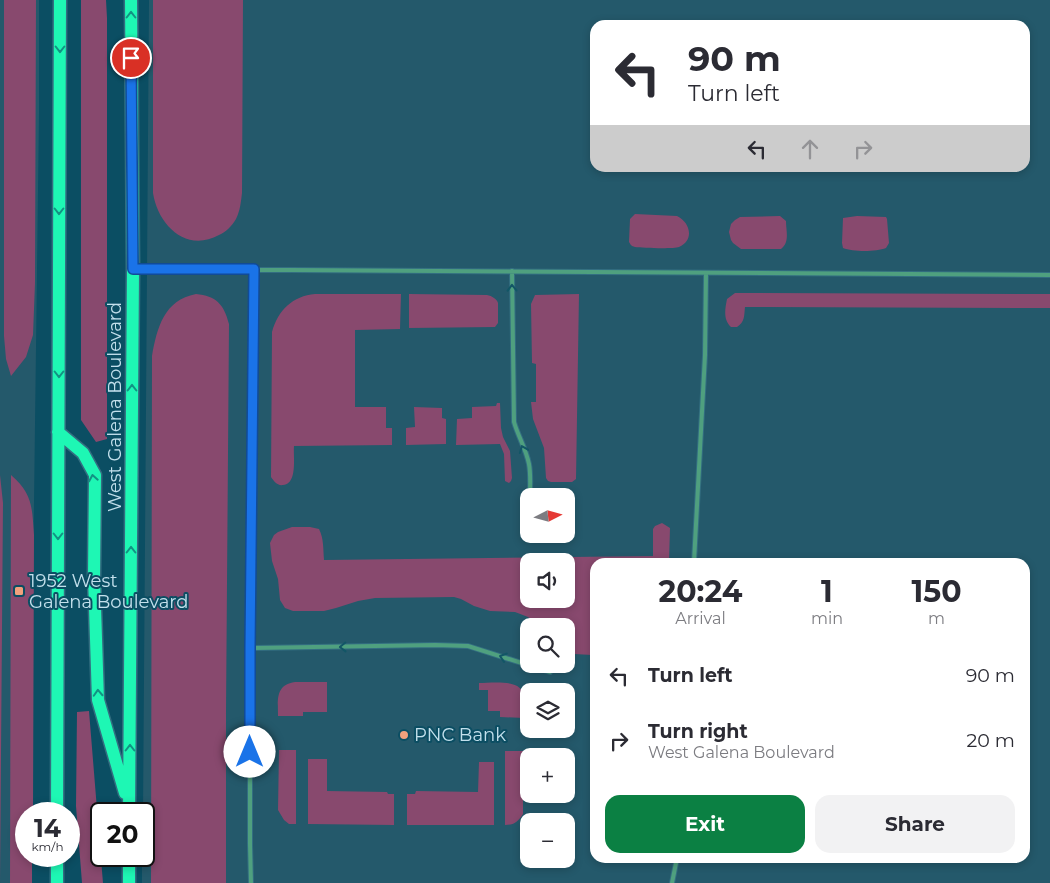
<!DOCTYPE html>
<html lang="en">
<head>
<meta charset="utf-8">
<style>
	:root { --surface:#fff; --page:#f2f2f3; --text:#2b2b33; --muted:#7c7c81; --accent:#0b8043 }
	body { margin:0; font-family:Montserrat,sans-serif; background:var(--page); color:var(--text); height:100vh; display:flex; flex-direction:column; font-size:19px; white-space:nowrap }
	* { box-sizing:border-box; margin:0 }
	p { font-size:16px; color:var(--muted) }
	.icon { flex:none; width:28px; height:28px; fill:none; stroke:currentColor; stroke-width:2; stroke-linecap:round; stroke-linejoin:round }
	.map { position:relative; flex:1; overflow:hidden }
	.panel { position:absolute; left:590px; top:558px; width:440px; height:305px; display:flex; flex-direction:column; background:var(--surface); border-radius:15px; box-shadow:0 2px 8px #0003 }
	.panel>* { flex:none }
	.hud { position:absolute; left:590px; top:20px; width:440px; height:152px; border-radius:15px; box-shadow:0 2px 8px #0003; background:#fff; color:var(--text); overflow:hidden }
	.needle { width:32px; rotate:84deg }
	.controls { position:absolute; left:520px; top:488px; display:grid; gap:10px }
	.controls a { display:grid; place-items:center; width:55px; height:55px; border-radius:10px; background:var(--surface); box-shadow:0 2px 8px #0003; font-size:25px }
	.speed { position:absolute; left:15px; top:802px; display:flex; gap:10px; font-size:25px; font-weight:700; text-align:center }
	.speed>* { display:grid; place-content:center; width:65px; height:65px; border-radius:50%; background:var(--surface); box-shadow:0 2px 8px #0003; line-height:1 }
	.speed small { font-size:12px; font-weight:400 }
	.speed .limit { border:2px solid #111; border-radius:8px; background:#fff; color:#111 }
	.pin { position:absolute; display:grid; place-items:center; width:42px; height:42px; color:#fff; margin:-21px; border:2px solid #fff; border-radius:50%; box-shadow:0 1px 5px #0007 }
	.me { position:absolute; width:55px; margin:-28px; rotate:0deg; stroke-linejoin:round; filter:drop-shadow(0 0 4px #0008) }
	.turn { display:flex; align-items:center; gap:18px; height:105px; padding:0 15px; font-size:22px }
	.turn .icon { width:65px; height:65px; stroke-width:2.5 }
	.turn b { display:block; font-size:35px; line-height:42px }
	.lanes { display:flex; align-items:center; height:48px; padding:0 15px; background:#0003; justify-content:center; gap:25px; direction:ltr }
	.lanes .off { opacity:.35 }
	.eta { display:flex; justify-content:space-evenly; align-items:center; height:85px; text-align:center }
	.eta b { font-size:30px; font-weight:700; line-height:35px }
	.cta { display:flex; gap:10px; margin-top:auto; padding:10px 15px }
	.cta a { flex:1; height:58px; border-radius:15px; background:var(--accent); color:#fff; font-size:20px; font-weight:700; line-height:58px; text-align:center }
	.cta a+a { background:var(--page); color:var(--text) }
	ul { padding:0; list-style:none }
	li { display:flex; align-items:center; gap:15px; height:65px; padding:0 15px }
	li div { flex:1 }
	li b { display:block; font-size:19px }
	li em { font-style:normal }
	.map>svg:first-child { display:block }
</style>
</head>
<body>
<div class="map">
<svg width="1050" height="883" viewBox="0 0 1050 883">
	<rect width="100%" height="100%" fill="#0b4e63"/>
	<!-- built -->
	<path fill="#24596b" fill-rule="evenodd" d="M 0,0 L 39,0 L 39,114 L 30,814 L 26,814 L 26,856 L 29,883 L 0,883 Z
		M 149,0 L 1050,0 L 1050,883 L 142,883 L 142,856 L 144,856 L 144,814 L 143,814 ZM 595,25 L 1025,25 L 1025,168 L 595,168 ZM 529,496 L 566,496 L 566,534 L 529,534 ZM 529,561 L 566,561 L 566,599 L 529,599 ZM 595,562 L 1025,562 L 1025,858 L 595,858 ZM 529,626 L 566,626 L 566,664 L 529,664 ZM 529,691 L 566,691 L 566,729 L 529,729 ZM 529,756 L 566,756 L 566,794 L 529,794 ZM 529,821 L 566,821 L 566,859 L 529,859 Z"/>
	<!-- green -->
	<path fill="#88496e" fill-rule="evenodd" d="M 4,0 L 36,0 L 35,283 L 33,335 L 26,357 L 11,376 L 6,359 L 4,336 Z
		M 81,0 L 106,0 L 107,18 L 107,439 L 96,442 L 81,420 Z
		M 153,0 L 243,0 L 242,193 C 241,202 240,211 236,219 C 232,226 226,232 219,235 C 186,253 158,225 153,193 Z
		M 635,214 L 677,216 C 690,222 695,240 679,247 C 674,249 642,248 635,247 C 631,246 631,245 629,242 L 630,219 Z
		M 780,216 L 786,221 C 786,231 790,242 781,249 L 741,249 L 733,243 L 731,240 L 729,232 L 731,224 L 735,220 L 740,217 Z
		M 857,216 L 886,217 L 887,219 L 889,243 L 886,248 C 876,252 853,252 843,248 L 842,243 L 843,218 Z
		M 735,293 L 1050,294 L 1050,308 L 745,307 C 744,316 745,322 737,327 L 731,327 C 723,320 725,309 727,299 Z
		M 196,294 C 216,296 224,304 229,324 L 226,714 L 226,883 L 151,883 L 152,356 C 157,328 164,300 196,294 Z
		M 315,294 L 401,294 L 400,329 L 355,330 L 355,407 L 386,407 L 386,428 L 392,428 L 392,445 L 294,446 C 293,456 298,484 283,485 C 277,486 274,481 271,477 L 272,332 C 278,310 293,296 315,294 Z
		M 409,294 L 487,295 C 492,296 497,299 498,303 L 498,323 L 495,327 L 409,328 Z
		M 579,294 L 576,479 L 572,482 L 551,482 L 548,481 L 546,478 L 544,448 L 533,419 L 531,402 L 536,402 L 536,364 L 532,363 L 531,304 L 535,295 Z
		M 497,403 L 500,403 L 501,428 L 503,437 L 510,451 L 512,478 L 511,481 L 509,483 L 505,481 L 504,454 L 500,444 L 456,445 L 457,419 L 472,418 L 472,407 L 496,406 Z
		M 414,407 L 442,408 L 442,418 L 446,419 L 446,444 L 406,445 L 406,428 L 415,427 Z
		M 0,475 L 3,503 L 0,883 Z
		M 11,475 C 33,494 32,508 34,535 L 33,814 L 26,814 L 26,856 L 32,856 L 32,883 L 10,883 Z
		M 662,523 L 670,528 L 669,562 L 595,562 L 595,637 L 592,637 L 592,655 L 574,654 L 566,651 L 566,626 L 539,626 L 528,617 L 515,612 L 490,611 L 474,606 L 461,599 L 454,597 L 375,598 L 358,601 L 336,608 L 324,611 L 293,611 L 285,608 L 280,600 L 278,579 L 272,561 L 270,543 L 274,535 L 278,532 L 292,527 L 310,527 L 319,529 C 324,539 323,549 324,560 L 653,556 L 653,529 L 655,526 ZM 529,561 L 566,561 L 566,599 L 529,599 Z
		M 295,682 L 327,682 L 327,712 L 303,712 L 303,716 L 278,716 C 278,700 275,685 295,682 Z
		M 479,683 C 491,683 519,679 523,693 C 525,701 524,710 524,718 L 500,717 L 500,711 L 488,711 L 488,690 L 479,690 Z
		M 89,711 L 103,883 L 82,883 L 76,806 L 77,712 Z
		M 279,750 L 296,750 L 296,824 L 289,824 L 284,820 L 278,810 Z
		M 505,751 L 523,751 L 523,814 C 518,822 514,825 505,825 Z
		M 308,759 L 327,759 L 327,791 L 387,792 L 388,794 L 394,794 L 394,825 L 308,824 Z
		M 479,762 L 494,762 L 494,825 L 407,825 L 407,794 L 415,794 L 416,791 L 478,792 Z"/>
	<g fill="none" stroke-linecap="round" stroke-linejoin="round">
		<!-- lane casing -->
		<g stroke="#336e81" stroke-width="6">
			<path id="lane" d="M 135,269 L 1050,275
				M 512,271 L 514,422 C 518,436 526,449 529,464 C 531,475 530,485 530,496
				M 694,562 L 705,355 L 706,273
				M 250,648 L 435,645 L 468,646 L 550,672
				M 251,883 L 250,844 L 250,648 L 255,269
				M 672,883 L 677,858"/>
		</g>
		<!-- primary casing -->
		<g stroke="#336e81" stroke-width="15">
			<path id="primary" d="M 58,432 L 83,453 L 95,475 L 94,577 L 98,700 L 125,793
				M 57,814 L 60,0
				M 129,814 L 133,269 L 131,0
				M 57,883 L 57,856
				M 129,883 L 129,856"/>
		</g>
		<!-- lane -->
		<use href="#lane" stroke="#4fa07f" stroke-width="4"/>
		<!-- primary -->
		<use href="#primary" stroke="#1ef7b4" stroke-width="12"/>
	</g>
	<!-- one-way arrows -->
	<defs><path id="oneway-chevron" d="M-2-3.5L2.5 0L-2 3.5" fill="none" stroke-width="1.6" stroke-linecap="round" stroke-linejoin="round" transform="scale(1.25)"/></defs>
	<g stroke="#139283">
		<use href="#oneway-chevron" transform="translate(131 15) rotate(-90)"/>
		<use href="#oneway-chevron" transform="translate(60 49) rotate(90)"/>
		<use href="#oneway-chevron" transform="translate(59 211) rotate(90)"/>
		<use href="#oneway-chevron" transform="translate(59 374) rotate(90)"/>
		<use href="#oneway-chevron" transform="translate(132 388) rotate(-90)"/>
		<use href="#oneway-chevron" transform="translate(93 478) rotate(-100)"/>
		<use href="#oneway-chevron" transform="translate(58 536) rotate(90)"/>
		<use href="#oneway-chevron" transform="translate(131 550) rotate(-90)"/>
		<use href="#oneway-chevron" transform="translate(98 693) rotate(-93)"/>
		<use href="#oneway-chevron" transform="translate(130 748) rotate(-90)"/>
	</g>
	<g stroke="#125666">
		<use href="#oneway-chevron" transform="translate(512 288) rotate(-91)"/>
		<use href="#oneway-chevron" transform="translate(523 449) rotate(-112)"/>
		<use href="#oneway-chevron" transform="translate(343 647) rotate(179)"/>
		<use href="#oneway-chevron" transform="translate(503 657) rotate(-162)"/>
	</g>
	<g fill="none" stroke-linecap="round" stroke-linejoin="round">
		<!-- route casing -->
		<g stroke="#114b97" stroke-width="12">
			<path id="route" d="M 131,58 L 133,269 L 254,269 L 250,648 L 250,752"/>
		</g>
		<!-- route -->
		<use href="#route" stroke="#1a73e8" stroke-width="9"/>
	</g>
	<!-- markers -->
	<g fill="#f1a17d" stroke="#0b4e63" stroke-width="2">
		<rect x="14" y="586" width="10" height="10" rx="2.5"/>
		<circle cx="404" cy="735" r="5"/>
	</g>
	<g text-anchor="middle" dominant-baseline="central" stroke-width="4" stroke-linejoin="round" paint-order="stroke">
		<!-- street labels -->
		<g font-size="18" fill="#c3e0ec" stroke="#0b4e63">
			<text transform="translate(115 407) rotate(-90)">West Galena Boulevard</text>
		</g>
		<!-- poi labels -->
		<g font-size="18" fill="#c3e0ec" stroke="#0b4e63" text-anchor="start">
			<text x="29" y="581">1952 West<tspan x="29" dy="21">Galena Boulevard</tspan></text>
			<text x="414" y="735">PNC Bank</text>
		</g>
	</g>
</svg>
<div class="controls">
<a><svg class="needle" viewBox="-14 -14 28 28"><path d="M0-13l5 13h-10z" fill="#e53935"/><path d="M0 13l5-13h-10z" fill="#7c7c81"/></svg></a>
<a><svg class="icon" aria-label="sound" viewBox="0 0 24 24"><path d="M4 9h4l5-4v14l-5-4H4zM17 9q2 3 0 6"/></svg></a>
<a><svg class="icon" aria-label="search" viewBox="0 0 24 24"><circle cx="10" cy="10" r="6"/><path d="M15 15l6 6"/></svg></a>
<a><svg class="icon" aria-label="layers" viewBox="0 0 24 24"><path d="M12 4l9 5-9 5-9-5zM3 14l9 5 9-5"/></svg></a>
<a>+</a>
<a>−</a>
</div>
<div class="speed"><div>14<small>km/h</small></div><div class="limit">20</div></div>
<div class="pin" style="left:131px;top:58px;background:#d93025"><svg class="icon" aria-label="arrive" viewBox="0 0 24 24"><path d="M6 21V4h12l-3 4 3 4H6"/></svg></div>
<svg class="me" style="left:250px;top:752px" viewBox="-20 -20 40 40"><circle r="19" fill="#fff"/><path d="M0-13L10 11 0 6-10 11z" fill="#1a73e8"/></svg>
<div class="hud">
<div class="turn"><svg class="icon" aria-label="left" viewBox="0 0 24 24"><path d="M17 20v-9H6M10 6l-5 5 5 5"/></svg><div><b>90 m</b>Turn left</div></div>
<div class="lanes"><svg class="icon" aria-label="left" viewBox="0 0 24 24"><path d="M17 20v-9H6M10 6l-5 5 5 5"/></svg><svg class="icon off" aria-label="ahead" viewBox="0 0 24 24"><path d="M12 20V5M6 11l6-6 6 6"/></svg><svg class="icon off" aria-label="right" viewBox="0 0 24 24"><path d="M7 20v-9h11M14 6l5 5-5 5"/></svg></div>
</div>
<section class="panel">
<div class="eta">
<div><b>20:24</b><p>Arrival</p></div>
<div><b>1</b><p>min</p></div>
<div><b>150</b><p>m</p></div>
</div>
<ul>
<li><svg class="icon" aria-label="left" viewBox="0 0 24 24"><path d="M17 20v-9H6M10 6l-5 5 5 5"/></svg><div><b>Turn left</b></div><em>90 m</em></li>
<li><svg class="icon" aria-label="right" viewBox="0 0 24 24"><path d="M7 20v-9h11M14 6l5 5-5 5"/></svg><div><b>Turn right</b><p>West Galena Boulevard</p></div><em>20 m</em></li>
</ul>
<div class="cta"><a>Exit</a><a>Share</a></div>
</section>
</div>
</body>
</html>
